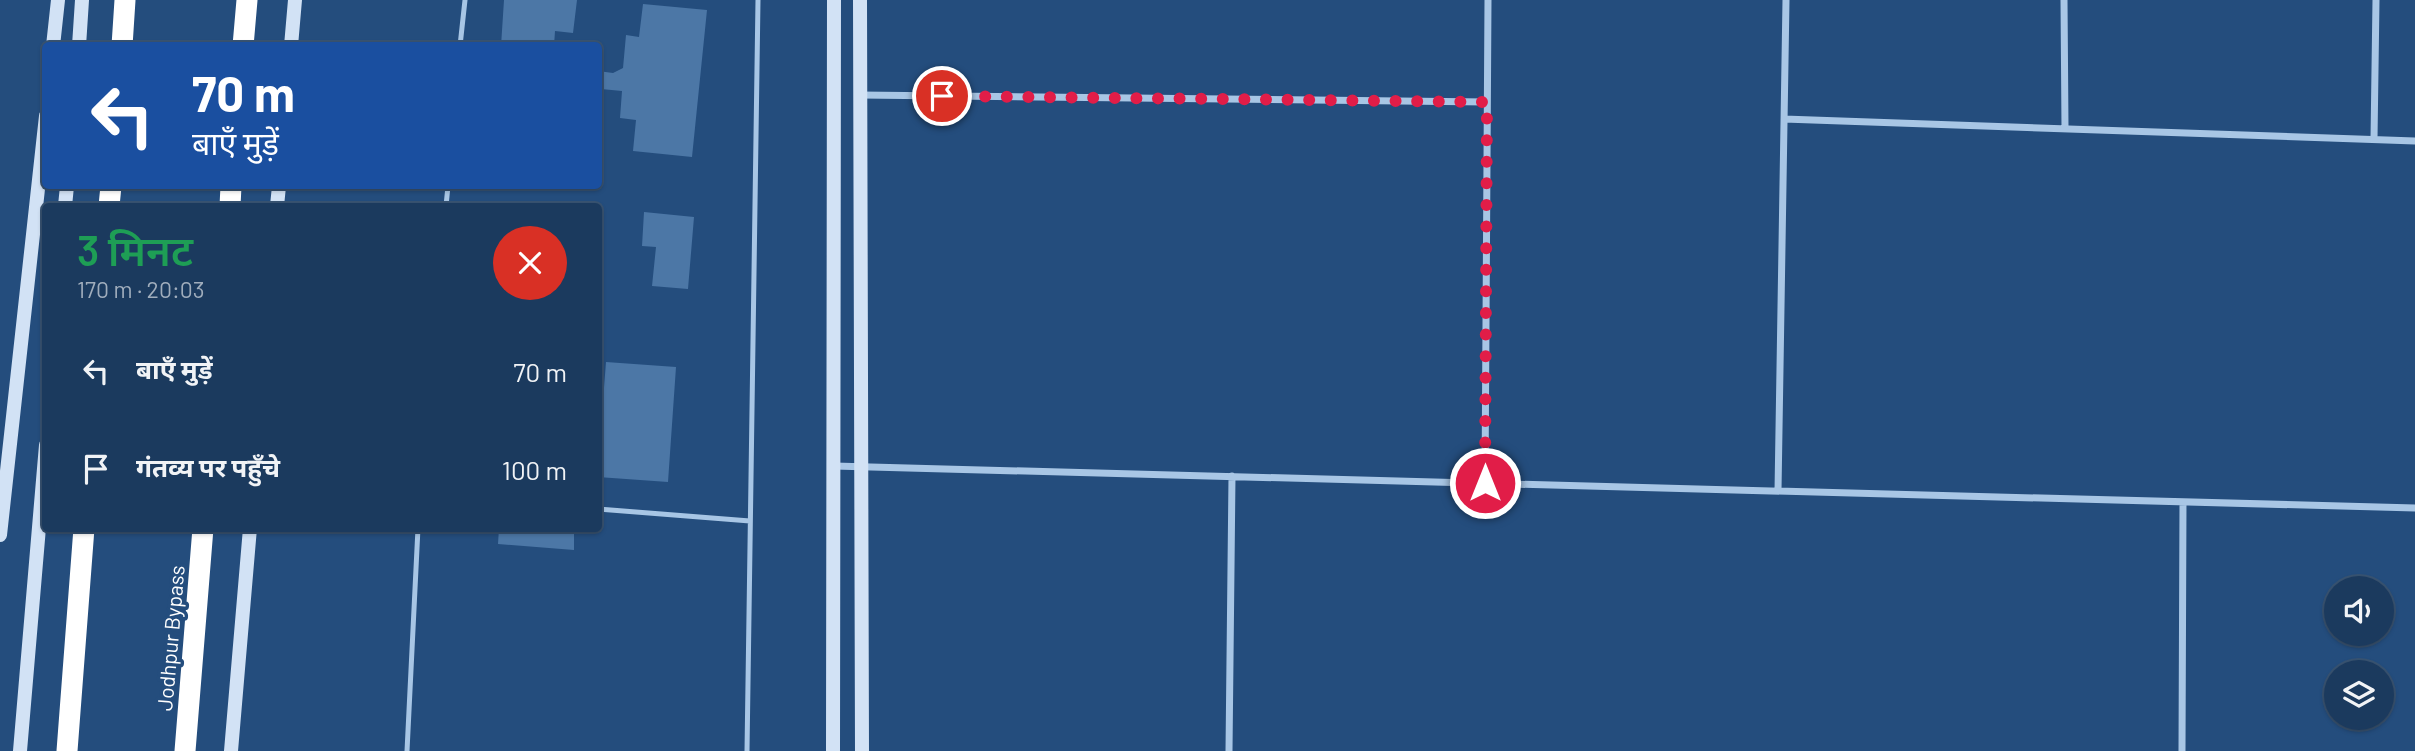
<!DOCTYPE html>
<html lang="hi">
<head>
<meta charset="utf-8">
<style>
	:root { --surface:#1b3a5e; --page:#284567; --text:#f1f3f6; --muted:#a0adbc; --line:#395473 }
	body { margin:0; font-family:Barlow,"Noto Sans Devanagari",sans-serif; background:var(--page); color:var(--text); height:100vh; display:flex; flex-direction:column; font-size:26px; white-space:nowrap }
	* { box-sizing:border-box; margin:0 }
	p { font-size:23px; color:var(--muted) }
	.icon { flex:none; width:38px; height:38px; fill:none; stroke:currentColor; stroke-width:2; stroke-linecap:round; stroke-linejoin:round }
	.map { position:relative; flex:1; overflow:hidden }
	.drawer { position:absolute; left:42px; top:203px; width:560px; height:329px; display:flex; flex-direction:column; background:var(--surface); border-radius:7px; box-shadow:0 2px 5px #0004,0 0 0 2px var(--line) }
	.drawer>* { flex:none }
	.guide { position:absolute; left:42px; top:42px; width:560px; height:147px; border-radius:7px; box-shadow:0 2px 5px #0004,0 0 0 2px var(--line); background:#1a4fa0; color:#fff; overflow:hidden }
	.fabs { position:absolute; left:2324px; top:576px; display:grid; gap:14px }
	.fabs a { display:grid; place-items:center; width:70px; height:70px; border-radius:50%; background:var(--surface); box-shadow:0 2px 5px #0004,0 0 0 2px var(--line); font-size:35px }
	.pin { position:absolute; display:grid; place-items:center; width:60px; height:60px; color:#fff; margin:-30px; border:4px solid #fff; border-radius:50%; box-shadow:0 2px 7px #0007 }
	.me { position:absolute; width:77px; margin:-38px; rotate:0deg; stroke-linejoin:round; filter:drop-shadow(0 0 5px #0008) }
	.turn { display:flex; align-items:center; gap:24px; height:147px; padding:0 35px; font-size:32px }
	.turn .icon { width:91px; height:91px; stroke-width:2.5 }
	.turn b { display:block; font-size:49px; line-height:60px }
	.round { display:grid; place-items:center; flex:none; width:74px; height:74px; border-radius:37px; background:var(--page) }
	.headline { display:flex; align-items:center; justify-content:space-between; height:119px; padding:0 35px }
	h1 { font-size:42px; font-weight:600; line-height:52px; color:#1e9e55 }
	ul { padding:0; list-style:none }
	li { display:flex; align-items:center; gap:21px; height:98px; padding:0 35px }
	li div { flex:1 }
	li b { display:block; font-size:26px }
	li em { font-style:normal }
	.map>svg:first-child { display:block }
</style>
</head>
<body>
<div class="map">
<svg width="2415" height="751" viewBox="0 0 2415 751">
	<rect width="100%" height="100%" fill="#244d7d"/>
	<!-- building -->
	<path fill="#4c77a6" d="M 504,0 L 577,0 L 573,33 L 555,31 L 554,46 L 501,46 Z
		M 643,4 L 707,10 L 692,157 L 633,151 L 636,120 L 620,118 L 622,91 L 601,89 L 598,94 L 598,71 L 613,73 L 623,68 L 626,35 L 639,37 Z
		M 644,212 L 694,217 L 688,289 L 652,286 L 656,247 L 642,246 Z
		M 606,362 L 676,367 L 668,482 L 598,477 L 598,426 L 601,426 Z
		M 499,528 L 574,528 L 574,550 L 498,544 Z"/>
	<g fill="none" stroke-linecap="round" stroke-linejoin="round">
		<!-- lane -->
		<path stroke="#a8c6e5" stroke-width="5" d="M 460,46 L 465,0
			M 446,206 L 448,186
			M 598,509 L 750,521
			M 407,751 L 418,528
			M 747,751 L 758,0"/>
		<!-- street -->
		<path stroke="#a8c6e5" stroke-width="7" d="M 2064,0 L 2065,128
			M 860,95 L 1487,102
			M 1784,119 L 2415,141
			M 2374,139 L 2376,0
			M 834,466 L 2415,508
			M 1485,483 L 1488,0
			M 1778,491 L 1786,0
			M 1229,751 L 1232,476
			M 2182,751 L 2183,502"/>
		<!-- secondary -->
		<path stroke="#d2e2f5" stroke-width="14" d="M 860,0 L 862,751
			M 53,46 L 58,0
			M 79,46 L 82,0
			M 291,46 L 295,0
			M 65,206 L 67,186
			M 277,206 L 279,186
			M 0,535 L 46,116
			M 20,751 L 46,445
			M 231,751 L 250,528
			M 833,751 L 834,0"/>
		<!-- highway -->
		<path stroke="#fff" stroke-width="21" d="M 122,46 L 125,0
			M 243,46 L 247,0
			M 109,206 L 111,186
			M 230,206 L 231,186
			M 67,751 L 84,528
			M 185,751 L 203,528"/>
	</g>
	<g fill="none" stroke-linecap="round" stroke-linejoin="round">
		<!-- route -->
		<path stroke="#e11d48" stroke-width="12" stroke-dasharray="0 21.6" d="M 942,96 L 1487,102 L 1485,483"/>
	</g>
	<g text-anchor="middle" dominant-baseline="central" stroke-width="7" stroke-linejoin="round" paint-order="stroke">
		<!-- street labels -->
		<g font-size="21" fill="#fff" stroke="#244d7d">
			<text transform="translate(170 638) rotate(-85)">Jodhpur Bypass</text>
		</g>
	</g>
</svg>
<div class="fabs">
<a><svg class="icon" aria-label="sound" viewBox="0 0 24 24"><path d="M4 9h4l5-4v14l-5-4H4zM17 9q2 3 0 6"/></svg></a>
<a><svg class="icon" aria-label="layers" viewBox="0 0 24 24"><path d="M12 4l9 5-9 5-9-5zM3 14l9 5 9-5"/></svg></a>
</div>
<div class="pin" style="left:942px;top:96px;background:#d93025"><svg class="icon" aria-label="arrive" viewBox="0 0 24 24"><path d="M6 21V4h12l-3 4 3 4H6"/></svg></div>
<svg class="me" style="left:1485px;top:483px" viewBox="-20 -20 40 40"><circle r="17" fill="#e11d48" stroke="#fff" stroke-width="3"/><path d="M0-11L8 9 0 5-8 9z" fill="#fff"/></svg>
<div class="guide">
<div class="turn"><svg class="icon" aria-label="left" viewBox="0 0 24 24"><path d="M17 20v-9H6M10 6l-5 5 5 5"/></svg><div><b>70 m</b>बाएँ मुड़ें</div></div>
</div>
<section class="drawer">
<div class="headline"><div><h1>3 मिनट</h1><p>170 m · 20:03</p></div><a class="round" style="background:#d93025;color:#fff"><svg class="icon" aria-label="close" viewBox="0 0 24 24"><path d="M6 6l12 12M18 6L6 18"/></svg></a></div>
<ul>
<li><svg class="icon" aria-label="left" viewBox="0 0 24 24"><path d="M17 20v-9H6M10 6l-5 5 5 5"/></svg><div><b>बाएँ मुड़ें</b></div><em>70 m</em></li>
<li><svg class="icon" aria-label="arrive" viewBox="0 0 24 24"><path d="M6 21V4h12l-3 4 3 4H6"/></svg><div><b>गंतव्य पर पहुँचे</b></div><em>100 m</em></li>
</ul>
</section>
</div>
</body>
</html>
